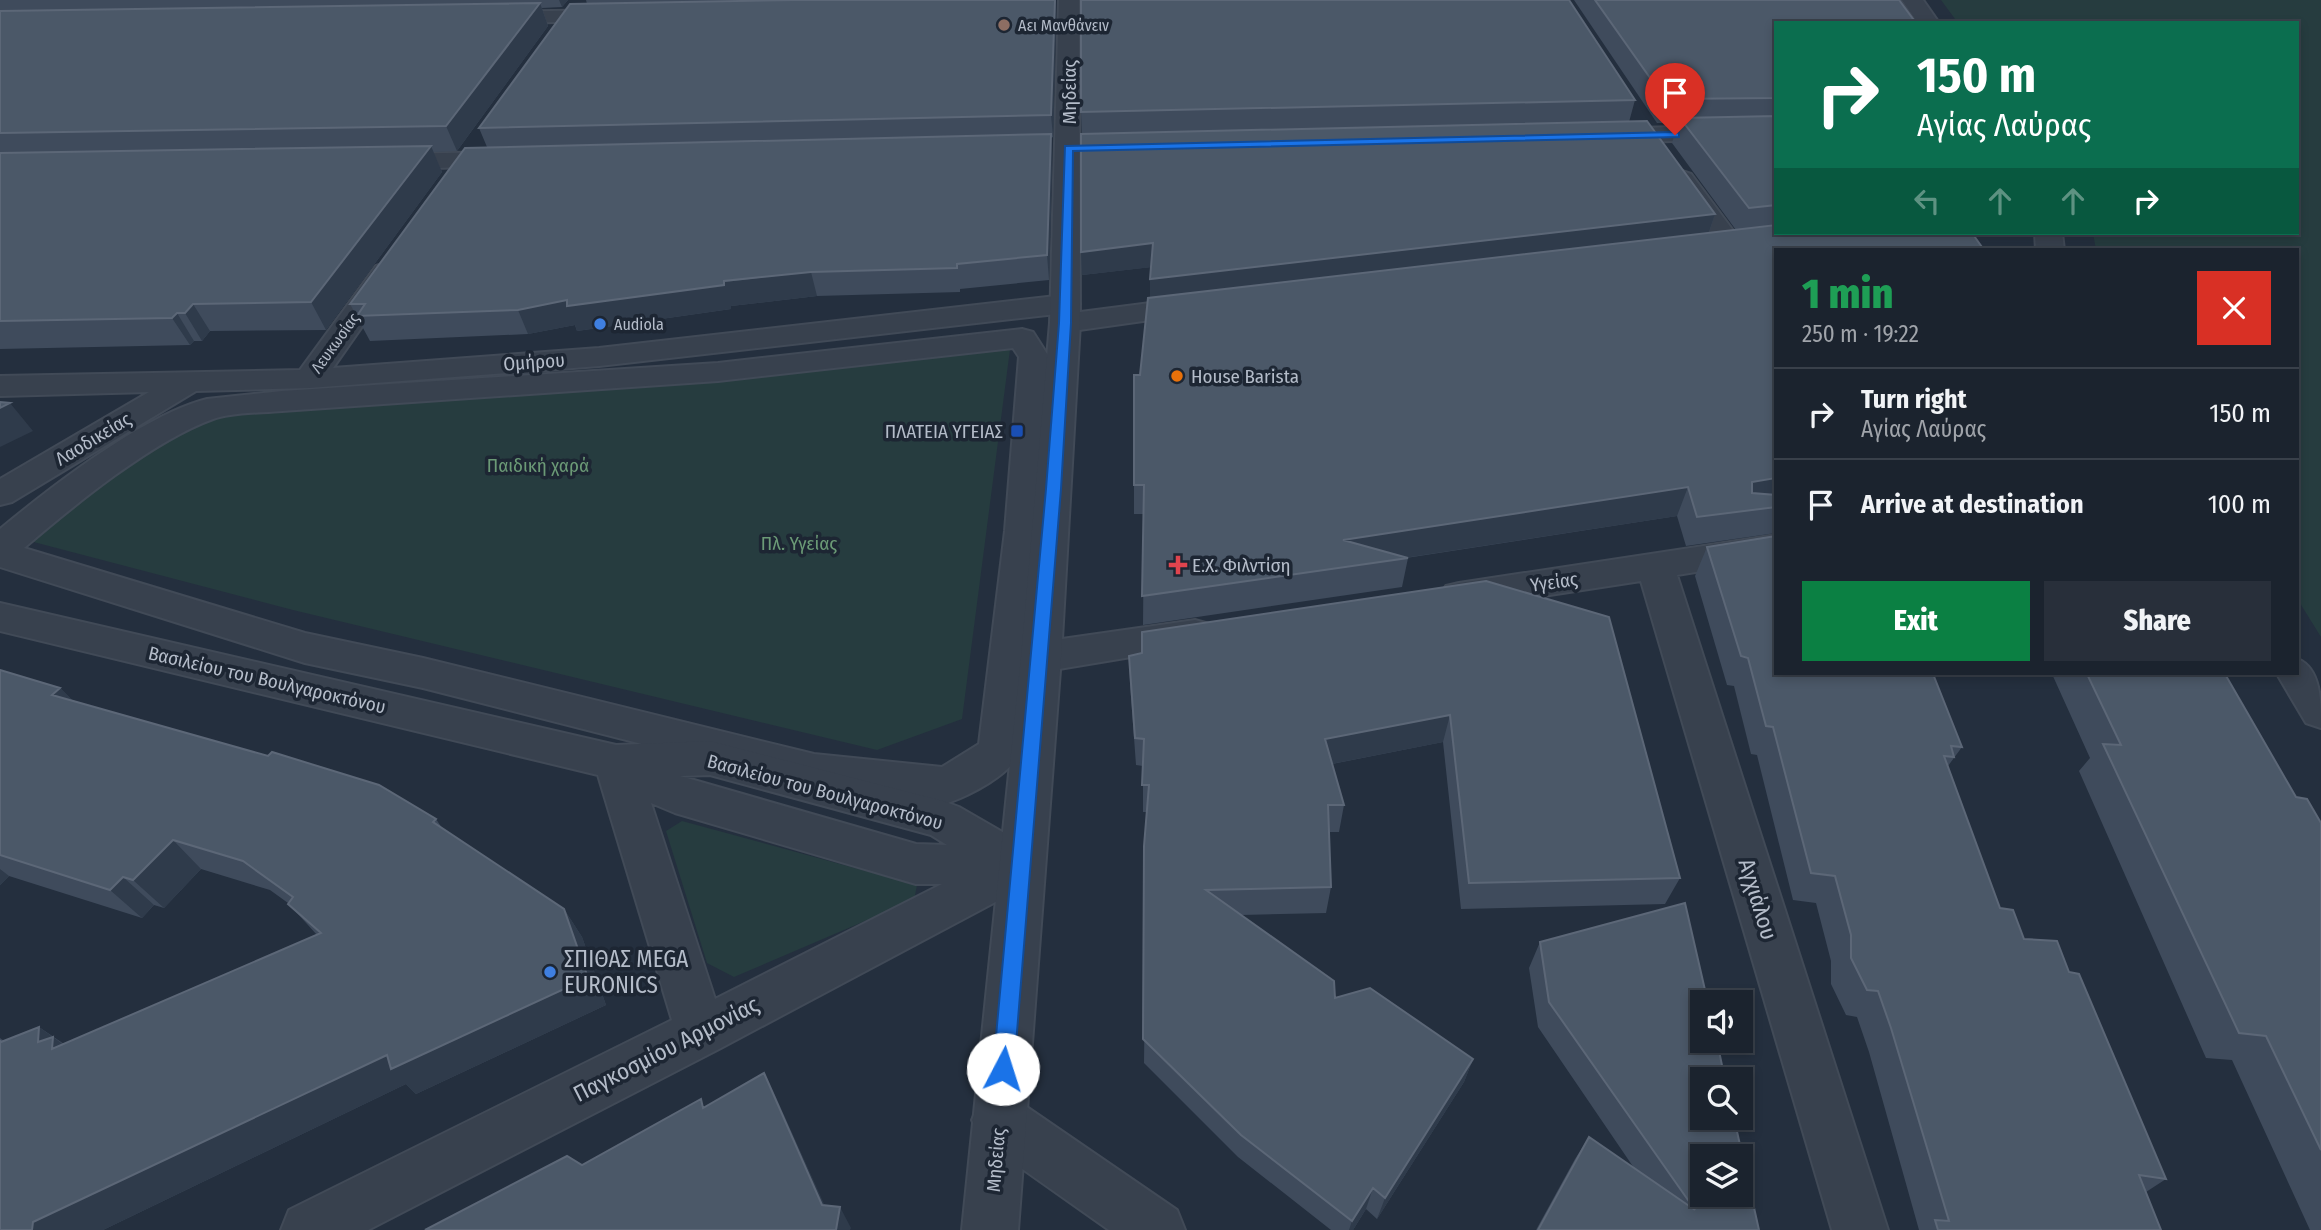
<!DOCTYPE html>
<html lang="en">
<head>
<meta charset="utf-8">
<style>
	:root { --surface:#1b232e; --page:#282f3a; --text:#f1f3f6; --muted:#a0a4aa; --line:#39404a; --accent:#0b8043 }
	body { margin:0; font-family:"Fira Sans Condensed",sans-serif; background:var(--page); color:var(--text); height:100vh; display:flex; flex-direction:column; font-size:26px; white-space:nowrap }
	* { box-sizing:border-box; margin:0 }
	p { font-size:23px; color:var(--muted) }
	.icon { flex:none; width:38px; height:38px; fill:none; stroke:currentColor; stroke-width:2; stroke-linecap:round; stroke-linejoin:round }
	.map { position:relative; flex:1; overflow:hidden }
	.details { position:absolute; left:1774px; top:248px; width:525px; height:427px; display:flex; flex-direction:column; background:var(--surface); border-radius:0px; box-shadow:0 4px 10px #0003,0 0 0 2px var(--line) }
	.details>* { flex:none }
	.guide { position:absolute; left:1774px; top:21px; width:525px; height:214px; border-radius:0px; box-shadow:0 4px 10px #0003,0 0 0 2px var(--line); background:#0b6e4f; color:#fff; overflow:hidden }
	.tools { position:absolute; left:1690px; top:990px; display:grid; gap:14px }
	.tools a { display:grid; place-items:center; width:63px; height:63px; border-radius:0px; background:var(--surface); box-shadow:0 4px 10px #0003,0 0 0 2px var(--line); font-size:35px }
	.pin { position:absolute; display:grid; place-items:center; width:60px; height:60px; color:#fff; margin:-72px -30px; border-radius:50% 50% 50% 0; rotate:-45deg; box-shadow:0 0 7px #0007 }
	.pin .icon { rotate:45deg }
	.me { position:absolute; width:77px; margin:-38px; rotate:5deg; stroke-linejoin:round; filter:drop-shadow(0 0 5px #0008) }
	.turn { display:flex; align-items:center; gap:24px; height:147px; padding:0 28px; font-size:32px }
	.turn .icon { width:91px; height:91px; stroke-width:2.5 }
	.turn b { display:block; font-size:49px; line-height:60px }
	.lanes { display:flex; align-items:center; height:66px; padding:0 28px; background:#0003; justify-content:center; gap:35px; direction:ltr }
	.lanes .off { opacity:.35 }
	.round { display:grid; place-items:center; flex:none; width:74px; height:74px; border-radius:0px; background:var(--page) }
	.head { display:flex; align-items:center; justify-content:space-between; height:119px; padding:0 28px }
	h1 { font-size:42px; font-weight:800; line-height:52px; color:#1e9e55 }
	.action { display:flex; gap:14px; margin-top:auto; padding:14px 28px }
	.action a { flex:1; height:80px; border-radius:0px; background:var(--accent); color:#fff; font-size:28px; font-weight:800; line-height:80px; text-align:center }
	.action a+a { background:var(--page); color:var(--text) }
	ul { padding:0; list-style:none }
	li { display:flex; align-items:center; gap:21px; height:91px; padding:0 28px; border-top:2px solid var(--line) }
	li div { flex:1 }
	li b { display:block; font-size:26px }
	li em { font-style:normal }
	.map>svg:first-child { display:block }
</style>
</head>
<body>
<div class="map">
<svg width="2321" height="1230" viewBox="0 0 2321 1230">
	<rect width="100%" height="100%" fill="#242f3e"/>
	<!-- green -->
	<path fill="#263c3f" d="M 1941,0 L 2321,0 L 2321,637 L 2298,600 L 2298,250 L 2096,250 L 2093,233 L 2298,233 L 2298,23 L 1958,23 Z
		M 1012,334 L 962,719 L 877,750 L 293,610 L 26,540 L 75,498 L 204,416 L 570,384 Z
		M 682,821 L 917,885 L 914,900 L 734,977 L 707,963 L 666,831 Z"/>
	<g fill="none" stroke-linecap="round" stroke-linejoin="round">
		<!-- pedestrian casing -->
		<g stroke="#414a57" stroke-width="4">
			<path id="pedestrian" d="M 1022,329 L 1033,332 L 1049,357 L 1041,531 L 1020,753 C 1008,776 972,794 948,803 L 814,788 L 423,688 L 305,663 L 0,567 L 0,529 C 51,487 143,415 207,399 L 282,391 L 718,363 ZM 1013,348 L 1019,357 L 1005,531 L 979,744 L 942,767 L 814,754 L 423,658 L 305,633 L 24,548 C 73,506 152,441 213,419 C 233,412 261,413 282,411 L 718,381 Z"/>
		</g>
		<!-- minor casing -->
		<g stroke="#414a57" stroke-width="4">
			<path id="minor" d="M 1902,0 L 1923,0 L 1939,23 L 1918,23 Z
				M 612,10 L 619,12 L 622,16 L 619,20 L 493,24 L 486,22 L 482,18 L 486,14 L 493,12 Z
				M 1776,124 L 1776,138 L 1605,143 L 1596,141 L 1593,136 L 1596,131 L 1605,129 Z
				M 509,152 L 518,155 L 522,160 L 518,165 L 384,170 L 375,167 L 371,162 L 375,157 L 384,154 Z
				M 1682,171 L 1691,174 L 1740,240 L 1744,246 L 1740,252 L 1730,254 L 1720,252 L 1669,179 L 1673,174 Z
				M 2035,233 L 2062,233 L 2064,250 L 2036,250 Z
				M 386,263 L 396,266 L 400,272 L 333,368 L 599,348 L 1065,295 L 1075,298 L 1080,304 L 1075,310 L 1065,313 L 599,366 L 309,388 L 196,391 L 12,502 L 0,505 L 0,479 L 149,392 L 0,396 L 0,376 L 300,370 L 376,266 Z
				M 1197,297 L 1207,300 L 1212,306 L 1207,312 L 1065,332 L 1054,329 L 1050,323 L 1054,317 L 1065,314 Z
				M 1776,535 L 1776,559 L 1677,575 L 1888,1230 L 1832,1230 L 1641,581 L 1459,609 L 1446,606 L 1440,596 L 1446,586 L 1459,583 Z
				M 0,603 L 616,745 L 710,741 L 943,801 L 959,807 L 1037,852 L 1044,866 L 1037,880 L 719,1049 L 368,1230 L 281,1230 L 289,1210 L 672,1020 L 598,775 L 0,631 ZM 710,775 L 931,835 L 947,845 L 916,844 L 680,776 ZM 651,803 L 675,813 L 916,884 L 942,884 L 715,999 Z
				M 1195,620 L 1209,624 L 1215,634 L 1209,644 L 1041,672 L 1027,667 L 1021,657 L 1027,647 L 1041,642 Z
				M 2298,659 C 2321,669 2321,701 2321,728 L 2306,723 L 2277,674 L 2298,674 Z
				M 999,1093 L 1018,1101 L 1177,1210 L 1185,1230 L 1109,1230 L 980,1139 L 972,1120 L 980,1101 Z"/>
		</g>
		<!-- tertiary casing -->
		<g stroke="#414a57" stroke-width="4">
			<path id="tertiary" d="M 1059,0 L 1079,0 L 1080,323 L 1061,657 L 1018,1230 L 962,1230 L 1021,657 L 1050,323 Z"/>
		</g>
		<!-- pedestrian -->
		<use href="#pedestrian" fill="#38414e" fill-rule="evenodd"/>
		<!-- minor -->
		<use href="#minor" fill="#38414e" fill-rule="evenodd"/>
		<!-- tertiary -->
		<use href="#tertiary" fill="#38414e" fill-rule="evenodd"/>
	</g>
	<!-- wall -->
	<path fill="#3f4b5c" d="M 0,0 L 568,0 L 562,7 L 542,8 L 548,26 L 457,151 L 433,152 L 442,172 L 326,330 L 210,331 L 202,341 L 194,341 L 190,345 L 0,349 Z
		M 586,0 L 1055,0 L 1056,16 L 1053,137 L 1051,138 L 1052,157 L 1049,280 L 960,289 L 960,292 L 817,296 L 731,306 L 731,309 L 577,331 L 575,325 L 528,334 L 370,341 L 350,304 L 487,147 L 479,128 L 587,4 Z
		M 1574,0 L 1899,0 L 1776,23 L 1776,533 L 1686,546 L 1677,516 L 1406,558 L 1408,558 L 1402,587 L 1143,625 L 1144,514 L 1134,514 L 1134,485 L 1140,375 L 1150,297 L 1151,267 L 1082,275 L 1081,252 L 1082,134 L 1081,112 L 1635,100 L 1629,122 L 1715,214 L 1709,233 L 1736,230 L 1672,143 L 1678,123 L 1657,123 Z
		M 1707,547 L 1962,747 L 1948,766 L 2000,908 L 2024,939 L 2069,972 L 2166,1179 L 2146,1192 L 2161,1230 L 1919,1230 L 1869,1052 L 1857,1017 L 1846,1015 L 1831,984 L 1831,961 L 1816,903 L 1793,900 L 1757,755 L 1751,754 L 1734,686 L 1727,685 L 1695,576 Z
		M 1486,581 L 1680,878 L 1665,904 L 1461,909 L 1443,742 L 1332,764 L 1344,805 L 1339,832 L 1329,832 L 1331,887 L 1326,913 L 1241,915 L 1335,998 L 1473,1059 L 1464,1082 L 1377,1219 L 1366,1209 L 1353,1230 L 1331,1230 L 1238,1157 L 1144,1063 L 1147,812 L 1143,812 L 1143,766 L 1136,765 L 1130,683 L 1129,656 Z
		M 0,670 L 60,688 L 72,700 L 436,819 L 442,828 L 564,909 L 582,937 L 606,1005 L 416,1094 L 406,1084 L 103,1230 L 0,1230 L 0,1038 L 4,1041 L 39,1027 L 64,1044 L 317,935 L 288,903 L 270,890 L 201,869 L 164,908 L 154,905 L 142,918 L 9,876 L 0,885 Z
		M 2052,674 L 2225,674 L 2296,797 L 2321,823 L 2321,1230 L 2310,1230 L 2232,1060 L 2206,1058 L 2079,771 L 2090,758 Z
		M 1540,942 L 1759,1230 L 1536,1230 L 1575,1159 L 1589,1137 L 1634,1168 L 1538,1027 L 1529,968 Z"/>
	<!-- shaded-wall -->
	<path fill="#2f3b4b" d="M 559,0 L 568,0 L 562,7 Z
		M 1055,0 L 1056,16 L 1053,137 L 1051,115 Z
		M 540,3 L 548,26 L 457,151 L 446,126 Z
		M 1051,134 L 1052,157 L 1049,280 L 1047,255 Z
		M 431,146 L 442,172 L 326,330 L 311,302 Z
		M 1715,214 L 1707,238 L 1150,303 L 1150,279 Z
		M 1153,243 L 1153,267 L 1082,275 L 1081,252 Z
		M 811,272 L 817,296 L 731,306 L 731,309 L 577,331 L 575,325 L 528,334 L 518,310 L 567,300 Z
		M 193,304 L 210,331 L 202,341 L 185,313 Z
		M 177,313 L 194,341 L 190,345 L 172,318 Z
		M 10,403 L 33,431 L 0,447 L 0,408 Z
		M 1776,478 L 1776,504 L 1739,510 L 1752,482 Z
		M 1688,487 L 1677,516 L 1339,568 L 1343,540 Z
		M 60,688 L 89,718 L 52,695 Z
		M 1450,715 L 1443,742 L 1321,766 L 1325,739 Z
		M 173,840 L 201,869 L 164,908 L 133,880 Z
		M 0,869 L 9,876 L 0,885 Z
		M 123,877 L 154,905 L 142,918 L 110,890 Z
		M 564,909 L 582,937 L 606,1005 L 416,1094 L 406,1084 L 103,1230 L 32,1230 L 33,1222 Z
		M 39,1027 L 89,1063 L 88,1075 L 38,1042 Z
		M 1473,1059 L 1464,1082 L 1377,1219 L 1385,1198 Z
		M 764,1073 L 776,1097 L 834,1226 L 822,1205 Z
		M 1373,1188 L 1366,1209 L 1353,1230 L 1349,1230 L 1352,1221 Z
		M 840,1207 L 851,1228 L 850,1230 L 836,1230 Z"/>
	<!-- building -->
	<path fill="#4b5868" stroke="#5c6777" stroke-width="2" fill-rule="evenodd" d="M 796,0 L 1055,0 L 1051,115 L 479,128 L 570,4 Z
		M 1081,0 L 1569,0 L 1635,100 L 1081,112 Z
		M 1595,0 L 1899,0 L 1916,23 L 1776,23 L 1776,98 L 1665,99 Z
		M 540,3 L 446,126 L 0,133 L 0,11 Z
		M 1776,116 L 1776,205 L 1749,208 L 1680,118 Z
		M 1647,121 L 1715,214 L 1150,279 L 1153,243 L 1081,252 L 1081,134 Z
		M 1051,134 L 1047,255 L 957,264 L 957,268 L 811,272 L 724,281 L 724,285 L 567,306 L 567,300 L 518,310 L 357,316 L 365,304 L 350,304 L 465,148 Z
		M 431,146 L 311,302 L 193,304 L 185,313 L 177,313 L 172,318 L 0,321 L 0,153 Z
		M 1776,225 L 1776,233 L 1972,233 L 1984,250 L 1776,250 L 1776,478 L 1752,482 L 1752,493 L 1776,495 L 1776,507 L 1697,517 L 1688,487 L 1343,540 L 1408,558 L 1142,596 L 1144,485 L 1134,485 L 1134,375 L 1140,375 L 1148,298 Z
		M 0,402 L 10,403 L 0,408 Z
		M 1776,536 L 1776,674 L 1933,674 L 1962,747 L 1951,746 L 1954,757 L 1944,756 L 2000,908 L 2013,910 L 2024,939 L 2057,941 L 2069,972 L 2079,974 L 2166,1179 L 2139,1175 L 2161,1230 L 1938,1230 L 1935,1220 L 1949,1221 L 1891,1028 L 1878,991 L 1867,990 L 1851,958 L 1851,935 L 1835,876 L 1811,873 L 1773,727 L 1766,726 L 1748,658 L 1741,656 L 1707,547 Z
		M 1486,581 L 1609,617 L 1680,878 L 1469,883 L 1450,715 L 1325,739 L 1344,805 L 1328,805 L 1331,887 L 1206,890 L 1334,981 L 1335,998 L 1370,988 L 1473,1059 L 1385,1198 L 1373,1188 L 1352,1221 L 1241,1135 L 1143,1039 L 1144,846 L 1149,785 L 1142,785 L 1144,739 L 1135,738 L 1129,656 L 1142,653 L 1142,632 Z
		M 0,670 L 60,688 L 52,695 L 268,756 L 272,752 L 379,785 L 436,819 L 433,822 L 564,909 L 588,978 L 391,1069 L 387,1055 L 33,1222 L 32,1230 L 0,1230 L 0,1041 L 1,1042 L 39,1027 L 38,1042 L 53,1037 L 52,1049 L 321,933 L 288,904 L 293,897 L 243,861 L 173,840 L 133,880 L 123,877 L 110,890 L 0,855 Z
		M 2087,674 L 2225,674 L 2296,797 L 2307,799 L 2321,823 L 2321,1150 L 2266,1036 L 2239,1033 L 2103,744 L 2121,745 Z
		M 1685,903 L 1708,1003 L 1703,1003 L 1703,1041 L 1717,1041 L 1725,1080 L 1703,1080 L 1703,1118 L 1734,1118 L 1759,1230 L 1538,1230 L 1589,1137 L 1695,1210 L 1549,1002 L 1540,942 ZM 1703,1157 L 1741,1157 L 1741,1195 L 1703,1195 Z
		M 764,1073 L 822,1205 L 840,1207 L 836,1230 L 425,1230 L 567,1156 L 582,1165 L 701,1099 L 703,1108 Z"/>
	<!-- route -->
	<path fill="#1a73e8" stroke="#114b97" stroke-width="2" d="M 1675,132 L 1679,133 L 1679,137 L 1073,151 L 1071,323 L 1061,489 L 1014,1069 L 1011,1077 L 1003,1080 L 996,1077 L 993,1069 L 1046,489 L 1059,323 L 1065,146 Z"/>
	<!-- markers -->
	<circle fill="#8d6e63" stroke="#1d2633" stroke-width="2.5" cx="1004" cy="25" r="7"/>
	<g fill="#3f7fe0" stroke="#1d2633" stroke-width="2.5">
		<circle cx="600" cy="324" r="7"/>
		<circle cx="550" cy="972" r="7"/>
	</g>
	<circle fill="#e8710a" stroke="#1d2633" stroke-width="2.5" cx="1177" cy="376" r="7"/>
	<rect fill="#1a4fb4" stroke="#1d2633" stroke-width="2.5" x="1010" y="424" width="14" height="14" rx="3.5"/>
	<path fill="#e0444e" stroke="#1d2633" stroke-width="2.5" d="M1174.5 554.5h7v7h7v7h-7v7h-7v-7h-7v-7h7z"/>
	<g text-anchor="middle" dominant-baseline="central" stroke-width="7" stroke-linejoin="round" paint-order="stroke">
		<!-- far-poi labels -->
		<g font-size="16" fill="#b4bcc9" stroke="#1d2633" text-anchor="start">
			<text x="1018" y="25">Αει Μανθάνειν</text>
			<text x="614" y="324">Audiola</text>
		</g>
		<!-- far-street labels -->
		<g font-size="16" fill="#b4bcc9" stroke="#1d2633">
			<text transform="translate(335 343) rotate(-54)">Λευκωσίας</text>
		</g>
		<!-- street labels -->
		<g font-size="19" fill="#b4bcc9" stroke="#1d2633">
			<text transform="translate(1069 92) rotate(-90)">Μηδείας</text>
			<text transform="translate(534 362) rotate(-4)">Ομήρου</text>
			<text transform="translate(93 439) rotate(-31)">Λαοδικείας</text>
			<text transform="translate(1554 582) rotate(-8)">Υγείας</text>
			<text transform="translate(267 680) rotate(13)">Βασιλείου του Βουλγαροκτόνου</text>
			<text transform="translate(825 792) rotate(15)">Βασιλείου του Βουλγαροκτόνου</text>
			<text transform="translate(996 1160) rotate(-85)">Μηδείας</text>
		</g>
		<!-- poi labels -->
		<g font-size="19" fill="#b4bcc9" stroke="#1d2633" text-anchor="start">
			<text x="1191" y="376">House Barista</text>
			<text x="1003" y="431" text-anchor="end">ΠΛΑΤΕΙΑ ΥΓΕΙΑΣ</text>
			<text x="1192" y="565">Ε.Χ. Φιλντίση</text>
		</g>
		<!-- park labels -->
		<g font-size="19" fill="#6b9a76" stroke="#1d2633">
			<text x="538" y="465">Παιδική χαρά</text>
			<text x="799" y="543">Πλ. Υγείας</text>
		</g>
		<!-- near-street labels -->
		<g font-size="23" fill="#b4bcc9" stroke="#1d2633">
			<text transform="translate(1758 899) rotate(73)">Αγχιάλου</text>
			<text transform="translate(666 1049) rotate(-27)">Παγκοσμίου Αρμονίας</text>
		</g>
		<!-- near-poi labels -->
		<g font-size="23" fill="#b4bcc9" stroke="#1d2633" text-anchor="start">
			<text x="564" y="959">ΣΠΙΘΑΣ MEGA<tspan x="564" dy="26">EURONICS</tspan></text>
		</g>
	</g>
</svg>
<div class="tools">
<a><svg class="icon" aria-label="sound" viewBox="0 0 24 24"><path d="M4 9h4l5-4v14l-5-4H4zM17 9q2 3 0 6"/></svg></a>
<a><svg class="icon" aria-label="search" viewBox="0 0 24 24"><circle cx="10" cy="10" r="6"/><path d="M15 15l6 6"/></svg></a>
<a><svg class="icon" aria-label="layers" viewBox="0 0 24 24"><path d="M12 4l9 5-9 5-9-5zM3 14l9 5 9-5"/></svg></a>
</div>
<div class="pin" style="left:1675px;top:135px;background:#d93025"><svg class="icon" aria-label="arrive" viewBox="0 0 24 24"><path d="M6 21V4h12l-3 4 3 4H6"/></svg></div>
<svg class="me" style="left:1003px;top:1069px" viewBox="-20 -20 40 40"><circle r="19" fill="#fff"/><path d="M0-13L10 11 0 6-10 11z" fill="#1a73e8"/></svg>
<div class="guide">
<div class="turn"><svg class="icon" aria-label="right" viewBox="0 0 24 24"><path d="M7 20v-9h11M14 6l5 5-5 5"/></svg><div><b>150 m</b>Αγίας Λαύρας</div></div>
<div class="lanes"><svg class="icon off" aria-label="left" viewBox="0 0 24 24"><path d="M17 20v-9H6M10 6l-5 5 5 5"/></svg><svg class="icon off" aria-label="ahead" viewBox="0 0 24 24"><path d="M12 20V5M6 11l6-6 6 6"/></svg><svg class="icon off" aria-label="ahead" viewBox="0 0 24 24"><path d="M12 20V5M6 11l6-6 6 6"/></svg><svg class="icon" aria-label="right" viewBox="0 0 24 24"><path d="M7 20v-9h11M14 6l5 5-5 5"/></svg></div>
</div>
<section class="details">
<div class="head"><div><h1>1 min</h1><p>250 m · 19:22</p></div><a class="round" style="background:#d93025;color:#fff"><svg class="icon" aria-label="close" viewBox="0 0 24 24"><path d="M6 6l12 12M18 6L6 18"/></svg></a></div>
<ul>
<li><svg class="icon" aria-label="right" viewBox="0 0 24 24"><path d="M7 20v-9h11M14 6l5 5-5 5"/></svg><div><b>Turn right</b><p>Αγίας Λαύρας</p></div><em>150 m</em></li>
<li><svg class="icon" aria-label="arrive" viewBox="0 0 24 24"><path d="M6 21V4h12l-3 4 3 4H6"/></svg><div><b>Arrive at destination</b></div><em>100 m</em></li>
</ul>
<div class="action"><a>Exit</a><a>Share</a></div>
</section>
</div>
</body>
</html>
